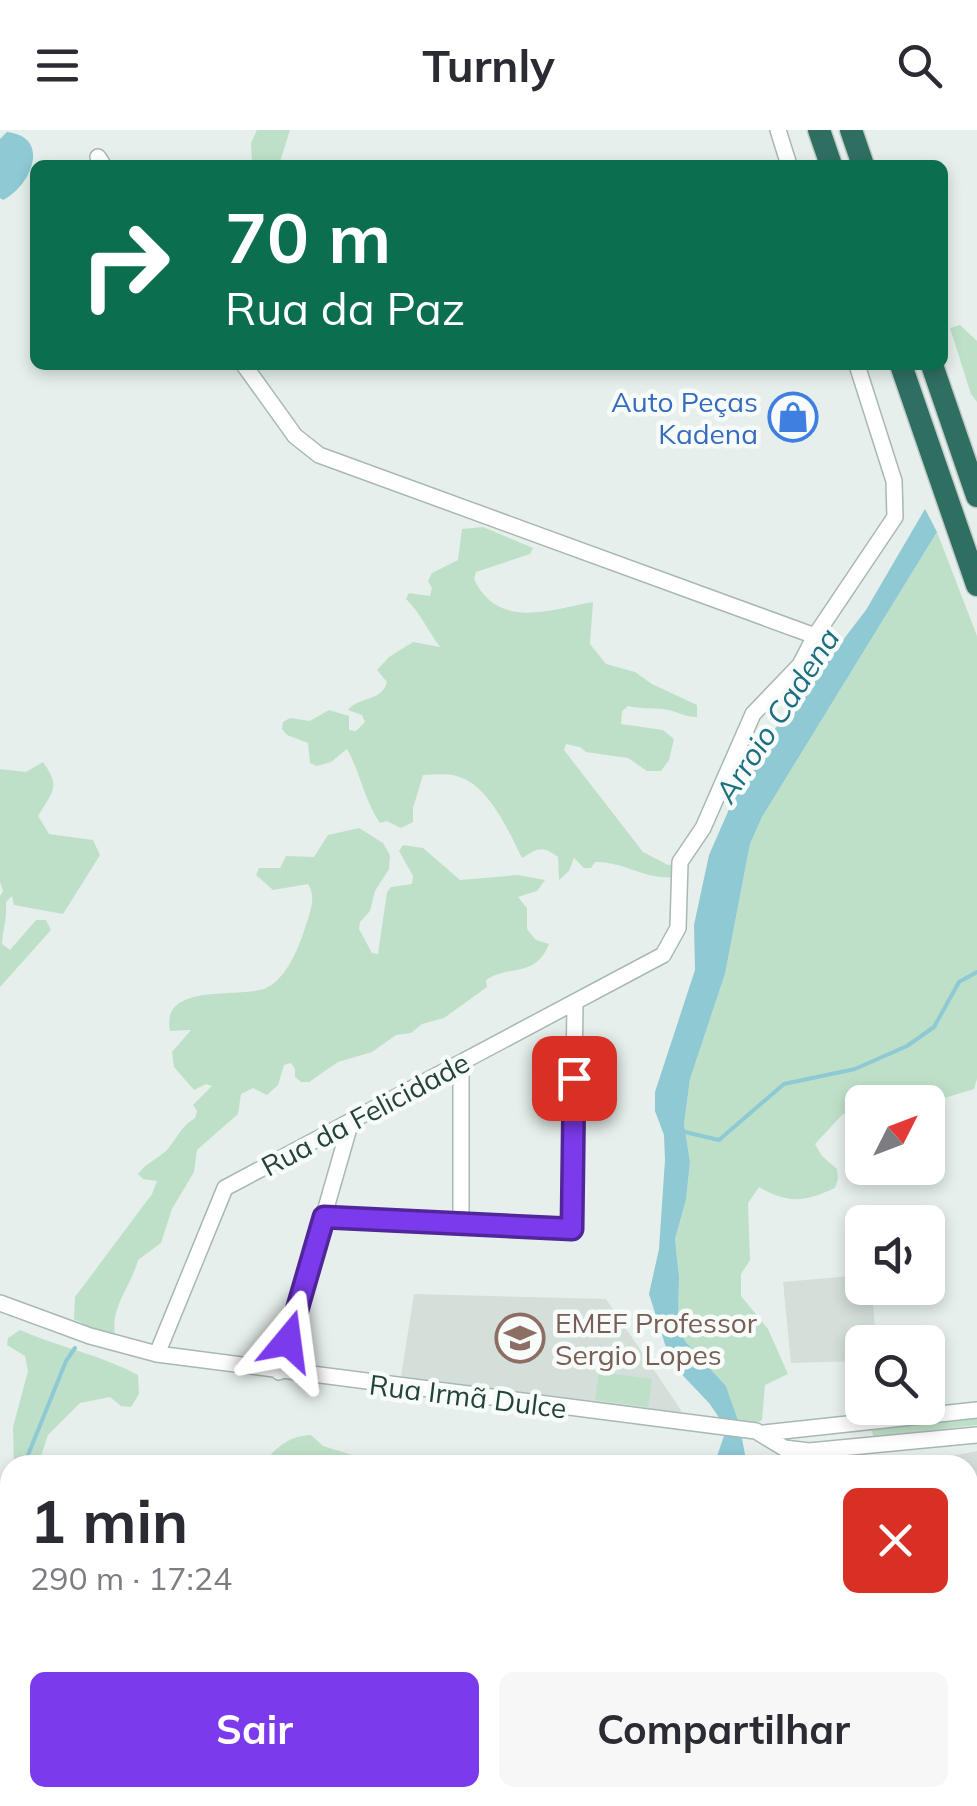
<!DOCTYPE html>
<html lang="pt">
<head>
<meta charset="utf-8">
<style>
	:root { --surface:#fff; --page:#f7f7f7; --text:#2b2b33; --muted:#7c7c81; --accent:#7c3aed }
	body { margin:0; font-family:Mulish,sans-serif; background:var(--page); color:var(--text); height:100vh; display:flex; flex-direction:column; font-size:38px; white-space:nowrap }
	* { box-sizing:border-box; margin:0 }
	p { font-size:32px; color:var(--muted) }
	.icon { flex:none; width:55px; height:55px; fill:none; stroke:currentColor; stroke-width:2; stroke-linecap:round; stroke-linejoin:round }
	.map { position:relative; flex:1; overflow:hidden }
	.details { position:absolute; left:0px; top:1325px; width:978px; height:352px; display:flex; flex-direction:column; background:var(--surface); border-radius:30px 30px 0 0; box-shadow:0 5px 15px #0003 }
	.details>* { flex:none }
	.top-card { position:absolute; left:30px; top:30px; width:918px; height:210px; border-radius:15px; box-shadow:0 5px 15px #0003; background:#0b6e4f; color:#fff; overflow:hidden }
	.needle { width:65px; rotate:48deg }
	.controls { position:absolute; left:845px; top:955px; display:grid; gap:20px }
	.controls a { display:grid; place-items:center; width:100px; height:100px; border-radius:15px; background:var(--surface); box-shadow:0 5px 15px #0003; font-size:50px }
	.pin { position:absolute; display:grid; place-items:center; width:85px; height:85px; color:#fff; margin:-42px; border-radius:20px; box-shadow:0 5px 15px #0006 }
	.me { position:absolute; width:110px; margin:-55px; rotate:16deg; stroke-linejoin:round; filter:drop-shadow(0 0 8px #0008) }
	.turn { display:flex; align-items:center; gap:35px; height:210px; padding:0 30px; font-size:45px }
	.turn .icon { width:130px; height:130px; stroke-width:2.5 }
	.turn b { display:block; font-size:70px; line-height:85px }
	.round { display:grid; place-items:center; flex:none; width:105px; height:105px; border-radius:15px; background:var(--page) }
	.summary { display:flex; align-items:center; justify-content:space-between; height:170px; padding:0 30px }
	h1 { font-size:60px; font-weight:700; line-height:75px }
	.primary-button { display:flex; gap:20px; margin-top:auto; padding:20px 30px }
	.primary-button a { flex:1; height:115px; border-radius:15px; background:var(--accent); color:#fff; font-size:40px; font-weight:700; line-height:115px; text-align:center }
	.primary-button a+a { background:var(--page); color:var(--text) }
	header { display:flex; justify-content:space-between; align-items:center; height:130px; padding:0 30px; background:var(--surface); font-size:45px; font-weight:700 }
	.map>svg:first-child { display:block }
</style>
</head>
<body>
<header><svg class="icon" aria-label="menu" viewBox="0 0 24 24"><path d="M4 6h16M4 12h16M4 18h16"/></svg>Turnly<svg class="icon" aria-label="search" viewBox="0 0 24 24"><circle cx="10" cy="10" r="6"/><path d="M15 15l6 6"/></svg></header>
<div class="map">
<svg width="977" height="1676" viewBox="0 0 977 1676">
	<rect width="100%" height="100%" fill="#e6efeb"/>
	<!-- built -->
	<path fill="#d4dfda" d="M 862,1145 L 862,1158 L 872,1158 L 876,1212 L 862,1212 L 862,1231 L 791,1233 L 783,1152 Z
		M 414,1164 L 606,1169 L 681,1280 L 680,1287 L 401,1247 Z
		M 977,1321 L 977,1676 L 707,1676 L 715,1668 L 968,1668 L 968,1335 L 906,1335 Z"/>
	<!-- green -->
	<path fill="#bfe0c8" d="M 257,0 L 290,0 L 279,35 L 255,35 L 252,31 L 251,13 Z
		M 960,195 L 977,211 L 977,272 L 971,264 L 950,198 Z
		M 483,397 L 533,418 L 530,424 L 476,442 L 474,449 C 498,500 549,480 593,472 L 590,514 L 606,534 L 635,542 L 652,554 L 697,575 L 697,587 C 684,587 675,580 663,579 C 650,578 641,579 628,576 L 622,581 L 621,594 L 663,600 L 674,609 L 669,630 L 661,641 L 647,641 L 628,628 L 586,622 L 580,617 L 566,614 L 564,620 L 643,722 L 668,735 L 675,734 L 673,747 C 645,750 623,731 595,732 L 591,738 L 584,738 L 574,728 L 569,741 L 559,750 L 558,727 C 542,715 538,718 522,728 C 509,702 488,653 456,646 C 446,643 434,645 423,645 L 413,678 L 413,692 L 401,698 L 387,691 L 380,693 C 364,670 361,644 347,619 L 331,632 L 317,636 L 310,633 L 308,613 L 287,605 L 282,599 L 283,592 L 290,588 L 310,591 L 329,580 L 349,586 L 349,600 L 356,601 L 365,592 L 362,585 L 348,580 C 359,566 382,572 387,552 L 377,540 L 389,527 L 413,512 L 440,517 C 428,501 420,482 406,469 L 409,463 L 430,466 L 432,458 L 428,451 L 432,443 L 458,430 L 462,399 Z
		M 937,402 L 977,506 L 977,949 L 974,959 L 928,973 L 862,972 L 862,977 L 842,985 L 815,1014 L 822,1026 L 837,1039 L 838,1049 L 835,1058 C 804,1072 789,1074 759,1057 L 748,1073 L 750,1130 L 741,1144 L 741,1166 L 768,1199 L 788,1244 L 765,1255 L 762,1290 L 755,1294 L 739,1293 L 726,1256 L 685,1211 L 678,1195 L 679,1147 L 675,1109 L 686,1070 L 690,1032 L 684,994 L 690,949 L 725,844 L 750,714 L 762,687 Z
		M 43,632 C 61,657 53,661 38,686 L 49,704 L 93,710 L 100,725 L 63,784 L 14,775 L 12,766 L 6,772 C 7,791 3,798 2,814 L 10,820 L 36,790 L 46,790 L 51,800 L 0,857 L 0,766 L 3,761 L 0,752 L 0,639 L 26,642 Z
		M 359,698 L 383,713 L 390,725 L 389,739 L 375,761 L 370,781 L 360,792 L 359,799 L 372,823 L 378,824 L 387,762 L 391,757 L 412,754 L 413,746 L 399,721 L 403,715 L 423,718 L 460,750 L 518,745 L 545,750 L 537,761 L 518,767 L 527,778 L 527,799 L 536,810 L 549,814 C 535,849 509,834 486,850 L 487,857 L 444,888 L 422,894 L 411,903 L 396,905 L 372,922 L 338,932 L 309,952 L 301,952 L 295,947 L 295,939 L 291,933 L 284,935 L 278,955 L 267,965 L 253,958 L 241,964 L 238,984 L 197,1020 L 194,1042 L 172,1079 L 161,1113 L 138,1130 C 132,1155 110,1177 115,1204 L 95,1200 L 74,1189 L 75,1167 L 152,1064 L 157,1051 L 143,1049 L 138,1044 C 146,1033 156,1030 166,1021 C 177,1009 180,997 195,988 L 197,981 L 193,975 L 212,956 L 206,954 L 194,960 L 174,937 L 172,922 L 191,900 L 170,901 C 160,851 240,869 266,858 C 288,848 300,814 307,792 C 311,779 316,767 308,754 L 273,760 L 256,745 L 259,738 L 280,738 L 286,726 L 314,727 L 328,705 Z
		M 20,1200 C 59,1217 101,1225 138,1245 L 139,1264 L 131,1277 L 121,1276 L 110,1267 L 80,1273 L 48,1305 L 38,1335 L 14,1335 L 13,1297 L 28,1241 L 25,1226 L 7,1215 L 8,1208 Z
		M 599,1242 L 652,1249 L 648,1277 L 595,1270 Z
		M 977,1287 L 977,1295 L 873,1307 L 872,1300 Z
		M 311,1305 L 323,1316 L 352,1325 L 358,1335 L 261,1335 C 277,1318 287,1306 311,1305 Z
		M 119,1668 L 282,1668 L 282,1676 L 118,1676 Z"/>
	<!-- water -->
	<path fill="#8ec9d4" d="M 7,2 C 52,7 31,56 3,70 L 0,68 L 0,9 Z
		M 925,379 L 937,402 L 762,687 L 750,714 L 725,844 L 690,949 L 684,994 L 690,1032 L 686,1070 L 675,1109 L 679,1147 L 678,1195 L 685,1211 L 726,1256 L 739,1293 L 747,1335 L 714,1335 L 725,1303 L 722,1292 L 709,1273 L 671,1233 L 649,1164 L 659,1119 L 665,1030 L 664,1005 L 655,981 L 655,962 L 695,840 L 694,795 L 709,725 L 734,668 L 758,621 L 866,480 Z"/>
	<g fill="none" stroke-linecap="round" stroke-linejoin="round">
		<!-- stream -->
		<path stroke="#8ec9d4" stroke-width="4" d="M 685,1002 L 719,1010 L 784,954 L 855,939 L 907,916 L 934,897 L 959,852 L 977,842
			M 24,1335 L 66,1231 L 75,1218
			M 0,1427 L 10,1429"/>
		<!-- minor casing -->
		<g stroke="#a8b8b2" stroke-width="18">
			<path id="minor" d="M 778,0 L 789,35
				M 98,27 L 103,35
				M 244,235 L 295,306 L 319,325 L 815,506
				M 461,933 L 461,1094
				M 324,1087 L 572,1099 L 575,872
				M 0,1173 L 90,1206 L 157,1224 L 756,1301 L 784,1318 L 809,1321 L 977,1305
				M 157,1224 L 225,1058 L 663,825 L 678,798 L 680,732 L 703,698 L 753,584 L 800,535 L 815,506 L 895,387 L 894,351 L 857,235
				M 279,1242 L 351,991
				M 764,1303 L 977,1280"/>
		</g>
		<!-- highway casing -->
		<g stroke="#c2cac8" stroke-width="25">
			<path id="highway" d="M 819,0 L 831,35
				M 851,0 L 863,35
				M 901,235 L 977,455
				M 932,235 L 977,366"/>
		</g>
		<!-- minor -->
		<use href="#minor" stroke="#fff" stroke-width="15"/>
		<!-- highway -->
		<use href="#highway" stroke="#2f6f62" stroke-width="22"/>
	</g>
	<g fill="none" stroke-linecap="round" stroke-linejoin="round">
		<!-- route casing -->
		<g stroke="#51269a" stroke-width="25">
			<path id="route" d="M 288,1211 L 324,1087 L 572,1099 L 574,948"/>
		</g>
		<!-- route -->
		<use href="#route" stroke="#7c3aed" stroke-width="18"/>
	</g>
	<!-- icons -->
	<defs>
		<g id="shop-ring" transform="scale(2.5)"><circle r="9.5" fill="#f7fbf9" stroke="#3f7fe0" stroke-width="1.5"/><path d="M-5-2.5h2.3a2.7 3.5 0 0 1 5.4 0H5L5.5 6h-11ZM-1.5-2.5h3a1.5 2.3 0 0 0-3 0Z" fill="#3f7fe0"/></g>
		<g id="school-ring" transform="scale(2.5)"><circle r="9.5" fill="#f7fbf9" stroke="#8d6e63" stroke-width="1.5"/><path d="M0-5L7-2L0 1L-7-2ZM-4 1L0 2.5L4 1V4Q0 6-4 4Z" fill="#8d6e63"/></g>
	</defs>
	<g fill-rule="evenodd">
		<use href="#shop-ring" x="793" y="287"/>
		<use href="#school-ring" x="520" y="1208"/>
	</g>
	<g text-anchor="middle" dominant-baseline="central" stroke-width="9" stroke-linejoin="round" paint-order="stroke">
		<!-- shop labels -->
		<g font-size="28" fill="#366cbe" stroke="#f7fbf9" text-anchor="end">
			<text x="758" y="271">Auto Peças<tspan x="758" dy="32">Kadena</tspan></text>
		</g>
		<!-- street labels -->
		<g font-size="28" fill="#24423a" stroke="#f7fbf9">
			<text transform="translate(365 984) rotate(-28)">Rua da Felicidade</text>
			<text transform="translate(468 1266) rotate(7)">Rua Irmã Dulce</text>
		</g>
		<!-- education labels -->
		<g font-size="28" fill="#785e54" stroke="#f7fbf9" text-anchor="start">
			<text x="555" y="1192">EMEF Professor<tspan x="555" dy="32">Sergio Lopes</tspan></text>
		</g>
		<!-- water labels -->
		<g font-size="30" font-style="italic" fill="#1c6f80" stroke="#f7fbf9">
			<text transform="translate(777 585) rotate(-57)">Arroio Cadena</text>
		</g>
	</g>
</svg>
<div class="controls">
<a><svg class="needle" viewBox="-14 -14 28 28"><path d="M0-13l5 13h-10z" fill="#e53935"/><path d="M0 13l5-13h-10z" fill="#7c7c81"/></svg></a>
<a><svg class="icon" aria-label="sound" viewBox="0 0 24 24"><path d="M4 9h4l5-4v14l-5-4H4zM17 9q2 3 0 6"/></svg></a>
<a><svg class="icon" aria-label="search" viewBox="0 0 24 24"><circle cx="10" cy="10" r="6"/><path d="M15 15l6 6"/></svg></a>
</div>
<div class="pin" style="left:574px;top:948px;background:#d93025"><svg class="icon" aria-label="arrive" viewBox="0 0 24 24"><path d="M6 21V4h12l-3 4 3 4H6"/></svg></div>
<svg class="me" style="left:288px;top:1211px" viewBox="-20 -20 40 40"><path d="M0-17L14 15 0 8-14 15z" fill="#7c3aed" stroke="#fff" stroke-width="4"/></svg>
<div class="top-card">
<div class="turn"><svg class="icon" aria-label="right" viewBox="0 0 24 24"><path d="M7 20v-9h11M14 6l5 5-5 5"/></svg><div><b>70 m</b>Rua da Paz</div></div>
</div>
<section class="details">
<div class="summary"><div><h1>1 min</h1><p>290 m · 17:24</p></div><a class="round" style="background:#d93025;color:#fff"><svg class="icon" aria-label="close" viewBox="0 0 24 24"><path d="M6 6l12 12M18 6L6 18"/></svg></a></div>
<div class="primary-button"><a>Sair</a><a>Compartilhar</a></div>
</section>
</div>
</body>
</html>
